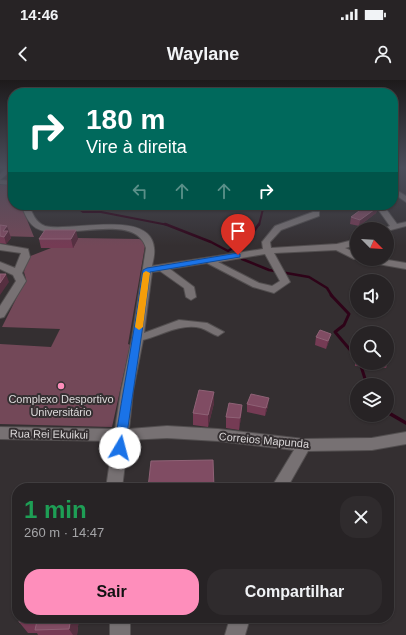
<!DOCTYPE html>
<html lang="pt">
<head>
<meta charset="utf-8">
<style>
	:root { --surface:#272325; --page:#2f2b2d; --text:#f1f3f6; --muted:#a4a4a7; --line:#434042; --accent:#fe8ebb }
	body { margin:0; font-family:Helvetica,sans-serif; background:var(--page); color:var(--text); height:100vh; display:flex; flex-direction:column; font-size:15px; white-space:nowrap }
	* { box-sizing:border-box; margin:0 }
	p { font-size:13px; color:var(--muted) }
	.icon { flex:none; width:22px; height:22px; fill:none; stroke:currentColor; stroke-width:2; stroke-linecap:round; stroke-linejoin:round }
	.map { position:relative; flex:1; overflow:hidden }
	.details { position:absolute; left:12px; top:403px; width:382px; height:140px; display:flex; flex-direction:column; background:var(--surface); border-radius:16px; box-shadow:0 1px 3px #0004,0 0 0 1px var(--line) }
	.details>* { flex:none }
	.guide { position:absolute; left:8px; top:8px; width:390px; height:122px; border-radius:16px; box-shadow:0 1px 3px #0004,0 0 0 1px var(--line); background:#00695c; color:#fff; overflow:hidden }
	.needle { width:26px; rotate:114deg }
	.fabs { position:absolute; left:350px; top:142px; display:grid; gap:8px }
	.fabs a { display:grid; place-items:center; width:44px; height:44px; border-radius:50%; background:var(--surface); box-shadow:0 1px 3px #0004,0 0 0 1px var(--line); font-size:20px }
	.pin { position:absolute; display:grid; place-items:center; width:34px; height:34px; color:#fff; margin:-41px -17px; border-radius:50% 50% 50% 0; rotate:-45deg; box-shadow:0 0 4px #0007 }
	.pin .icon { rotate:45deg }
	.me { position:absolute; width:44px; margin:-22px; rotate:8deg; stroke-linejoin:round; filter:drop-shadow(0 0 3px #0008) }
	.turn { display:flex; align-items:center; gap:14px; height:84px; padding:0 12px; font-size:18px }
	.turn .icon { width:52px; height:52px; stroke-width:2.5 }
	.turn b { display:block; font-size:28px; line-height:34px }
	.lanes { display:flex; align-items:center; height:38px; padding:0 12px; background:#0003; justify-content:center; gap:20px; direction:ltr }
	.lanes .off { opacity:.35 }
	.round { display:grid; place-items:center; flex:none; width:42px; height:42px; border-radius:16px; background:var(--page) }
	.overview { display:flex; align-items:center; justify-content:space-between; height:68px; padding:0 12px }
	h1 { font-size:24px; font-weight:600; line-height:30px; color:#1e9e55 }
	.action { display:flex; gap:8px; margin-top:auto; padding:8px 12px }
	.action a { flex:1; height:46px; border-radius:16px; background:var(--accent); color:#111; font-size:16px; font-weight:600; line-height:46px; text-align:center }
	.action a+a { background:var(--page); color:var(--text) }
	.status { display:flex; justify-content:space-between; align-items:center; height:28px; padding:0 20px; background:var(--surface); direction:ltr }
	.status svg { height:11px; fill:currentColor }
	header { display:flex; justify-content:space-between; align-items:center; height:52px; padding:0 12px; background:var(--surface); font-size:18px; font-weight:600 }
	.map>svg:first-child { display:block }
</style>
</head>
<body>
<div class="status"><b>14:46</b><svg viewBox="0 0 49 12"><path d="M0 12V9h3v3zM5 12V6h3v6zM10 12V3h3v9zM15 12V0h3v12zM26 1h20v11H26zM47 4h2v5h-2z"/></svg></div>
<header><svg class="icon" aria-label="back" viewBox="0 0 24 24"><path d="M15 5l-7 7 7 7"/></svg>Waylane<svg class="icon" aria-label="person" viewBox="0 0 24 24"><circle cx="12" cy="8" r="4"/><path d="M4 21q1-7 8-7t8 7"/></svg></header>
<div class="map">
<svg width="406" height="555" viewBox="0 0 406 555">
	<rect width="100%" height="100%" fill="#342f31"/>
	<!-- green -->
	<path fill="#734858" d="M 0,104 L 13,105 L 13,125 L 21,125 L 34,157 L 0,156 Z
		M 78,158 L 139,159 L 142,160 L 145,166 L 128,264 L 130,265 L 112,347 L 0,344 L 0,264 L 51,267 L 60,249 L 2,247 L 26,199 L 24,192 L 28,177 L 51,168 L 73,168 Z"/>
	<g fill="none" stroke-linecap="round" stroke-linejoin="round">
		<!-- stream-far3 -->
		<path stroke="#2e0318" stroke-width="2" d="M 74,125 L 83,132 L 101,132 L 168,145
			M 259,145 L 264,125"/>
		<!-- stream-far2 -->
		<path stroke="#2e0318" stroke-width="2.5" d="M 165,144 L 211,162 L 228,171 L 249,158 L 259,144
			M 242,179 L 269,190 L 309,197 L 327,208 L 332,216"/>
		<!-- stream-far1 -->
		<path stroke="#2e0318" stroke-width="3" d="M 331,215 L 349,234 L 344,245 L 335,252 L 357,278
			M 360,283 L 367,305"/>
		<!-- stream -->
		<path stroke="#2e0318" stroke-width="3.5" d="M 387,332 L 406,343"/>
		<!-- minor casing -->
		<g stroke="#524e4f" stroke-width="2">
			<path id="minor" d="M 6,88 L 13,88 L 0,100 L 13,101 L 13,105 L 0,104 L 0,94 Z
				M 393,108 L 406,116 L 406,122 L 393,113 Z
				M 21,125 L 29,125 C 32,133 36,143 45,146 C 68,153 151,128 154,168 C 155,174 153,181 152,186 L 263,169 L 262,162 L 275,146 L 313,132 L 319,132 L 319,136 L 281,150 L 270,162 L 271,168 L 337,164 L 357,159 L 357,165 L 345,168 L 357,173 L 357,179 L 360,179 L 354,179 L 336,170 L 274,173 L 290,202 L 274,213 L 253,207 L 207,183 L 170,189 L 194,207 L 196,217 L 191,220 L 186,217 L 184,208 L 160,191 L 152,192 L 144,253 L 179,240 L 207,243 L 224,252 L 218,256 C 212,254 207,250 201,248 C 181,243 162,255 143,260 L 133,311 L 129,349 L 167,346 L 218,349 L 304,359 L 372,358 L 406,352 L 406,364 L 372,370 L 308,371 L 287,408 L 271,408 L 294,370 L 218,361 L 167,358 L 128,360 L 122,408 L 106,408 L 113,361 L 0,359 L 0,347 L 115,349 L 121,311 L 132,258 L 146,168 C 135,130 61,163 36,148 C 28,143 25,134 21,125 ZM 265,174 L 280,201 L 272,206 L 259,203 L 218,182 Z
				M 375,125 L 383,125 L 397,144 L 406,142 L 406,146 L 387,151 L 387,149 L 383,149 L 390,146 Z
				M 0,164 L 28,169 L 30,177 L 22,193 L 26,201 L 4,237 L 0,238 L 0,226 L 16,201 L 13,195 L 0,189 L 0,182 L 15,188 L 21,173 L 0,170 Z
				M 362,179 L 382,179 L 406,183 L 406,189 L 367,182 Z
				M 110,538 L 130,538 L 130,555 L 110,555 Z
				M 230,538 L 250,538 L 245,555 L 225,555 Z"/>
		</g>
		<!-- minor -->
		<use href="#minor" fill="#777173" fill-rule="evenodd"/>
	</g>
	<!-- wall -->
	<path fill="#753b54" d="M 378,127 L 376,133 L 359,146 L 350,144 L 351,137 Z
		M 0,145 L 9,152 L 9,153 L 11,158 L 6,164 L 0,163 Z
		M 39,159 L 78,159 L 73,168 L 41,168 Z
		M 316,257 L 329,261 L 326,269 L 315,265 Z
		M 387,274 L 389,280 L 386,288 L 355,286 L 355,283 L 357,276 L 357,283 L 387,283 Z
		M 214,323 L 208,347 L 193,345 L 193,333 Z
		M 247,324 L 268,326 L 265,336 L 247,332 Z
		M 242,325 L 241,337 L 239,350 L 226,348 L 226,337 Z
		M 79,538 L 77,555 L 38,555 L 37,553 L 28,553 L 19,542 Z
		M 139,538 L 216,538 L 139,539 Z"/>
	<!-- shaded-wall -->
	<path fill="#562f40" d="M 378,127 L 376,133 L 359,146 L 360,140 Z
		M 7,146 L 11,158 L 6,164 L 3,151 Z
		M 76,150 L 78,159 L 73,168 L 71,159 Z
		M 6,194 L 9,202 L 0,215 L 0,203 Z
		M 331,254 L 329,261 L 326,269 L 328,261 Z
		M 214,312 L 214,323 L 208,347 L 208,335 Z
		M 269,318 L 268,326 L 265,336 L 266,328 Z
		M 242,325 L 241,337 L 239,350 L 240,338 Z
		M 71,538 L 79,538 L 77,555 L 73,555 L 69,549 Z"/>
	<!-- building -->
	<path fill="#804c63" stroke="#8f6276" d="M 367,125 L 378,127 L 360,140 L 351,137 Z
		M 0,145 L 7,146 L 3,151 L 8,151 L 4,157 L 0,156 Z
		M 45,150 L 76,150 L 71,159 L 39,159 Z
		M 0,194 L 6,194 L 0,203 Z
		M 320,250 L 331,254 L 328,261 L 316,257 Z
		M 387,274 L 389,280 L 387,280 Z
		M 199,310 L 214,312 L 208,335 L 193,333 Z
		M 251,314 L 269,318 L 266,328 L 247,324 Z
		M 229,323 L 242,325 L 240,338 L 226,337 Z
		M 213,380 L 214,408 L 148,408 L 151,381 Z
		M 20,538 L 71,538 L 69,549 L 35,550 L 37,541 L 19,542 Z"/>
	<!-- sky -->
	<linearGradient id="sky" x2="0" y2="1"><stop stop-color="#1d1a1b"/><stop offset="0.53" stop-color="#4a4d5a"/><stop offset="1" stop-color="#4a4d5a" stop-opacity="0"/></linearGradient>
	<rect width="406" height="166" fill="url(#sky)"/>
	<!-- route -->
	<path fill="#1a73e8" stroke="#114b97" d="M 238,173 L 240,174 L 240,177 L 150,192 C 143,251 133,309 125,368 L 124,371 L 116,371 L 114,368 C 123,309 135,250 143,190 L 147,188 Z"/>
	<!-- slow -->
	<path fill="#f59e0b" d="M 146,191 L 150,193 L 143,247 L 139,250 L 135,247 L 143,193 Z"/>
	<!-- markers -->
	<circle fill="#fe8ebb" stroke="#342f31" stroke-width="1.5" cx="61" cy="306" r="4"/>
	<g text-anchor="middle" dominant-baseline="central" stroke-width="4" stroke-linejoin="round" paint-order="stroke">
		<!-- poi labels -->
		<g font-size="11" fill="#dddadb" stroke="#342f31">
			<text x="61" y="319">Complexo Desportivo<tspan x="61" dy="13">Universitário</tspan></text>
		</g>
		<!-- street labels -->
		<g font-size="11" fill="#dddadb" stroke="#342f31">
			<text transform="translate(49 354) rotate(1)">Rua Rei Ekuikui</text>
			<text transform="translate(264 360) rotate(5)">Correios Mapunda</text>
		</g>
	</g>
</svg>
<div class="fabs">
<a><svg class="needle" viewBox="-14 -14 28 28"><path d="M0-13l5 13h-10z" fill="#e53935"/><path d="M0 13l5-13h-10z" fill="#a4a4a7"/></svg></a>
<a><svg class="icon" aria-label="sound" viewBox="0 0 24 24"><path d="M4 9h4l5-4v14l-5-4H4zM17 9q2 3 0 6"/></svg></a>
<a><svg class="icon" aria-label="search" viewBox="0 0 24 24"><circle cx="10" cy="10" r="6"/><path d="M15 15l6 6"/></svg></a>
<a><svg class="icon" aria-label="layers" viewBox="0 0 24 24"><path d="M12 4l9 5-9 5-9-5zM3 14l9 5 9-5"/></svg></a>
</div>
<div class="pin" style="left:238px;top:175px;background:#d93025"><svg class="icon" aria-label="arrive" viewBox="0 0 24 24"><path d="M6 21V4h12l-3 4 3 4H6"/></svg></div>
<svg class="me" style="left:120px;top:368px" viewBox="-20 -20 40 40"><circle r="19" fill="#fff"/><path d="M0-13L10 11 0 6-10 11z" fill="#1a73e8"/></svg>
<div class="guide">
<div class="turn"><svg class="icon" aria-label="right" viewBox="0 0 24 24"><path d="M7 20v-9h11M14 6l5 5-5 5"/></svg><div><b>180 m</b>Vire à direita</div></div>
<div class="lanes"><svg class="icon off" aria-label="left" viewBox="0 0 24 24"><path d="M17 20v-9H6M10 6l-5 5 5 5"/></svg><svg class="icon off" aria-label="ahead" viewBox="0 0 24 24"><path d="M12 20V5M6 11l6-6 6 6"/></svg><svg class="icon off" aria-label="ahead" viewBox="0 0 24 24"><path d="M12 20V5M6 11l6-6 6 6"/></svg><svg class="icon" aria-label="right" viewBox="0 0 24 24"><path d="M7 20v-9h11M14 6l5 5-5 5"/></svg></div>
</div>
<section class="details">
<div class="overview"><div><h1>1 min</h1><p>260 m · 14:47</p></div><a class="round"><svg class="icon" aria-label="close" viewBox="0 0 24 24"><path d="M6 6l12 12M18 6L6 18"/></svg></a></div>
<div class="action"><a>Sair</a><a>Compartilhar</a></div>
</section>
</div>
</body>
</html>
